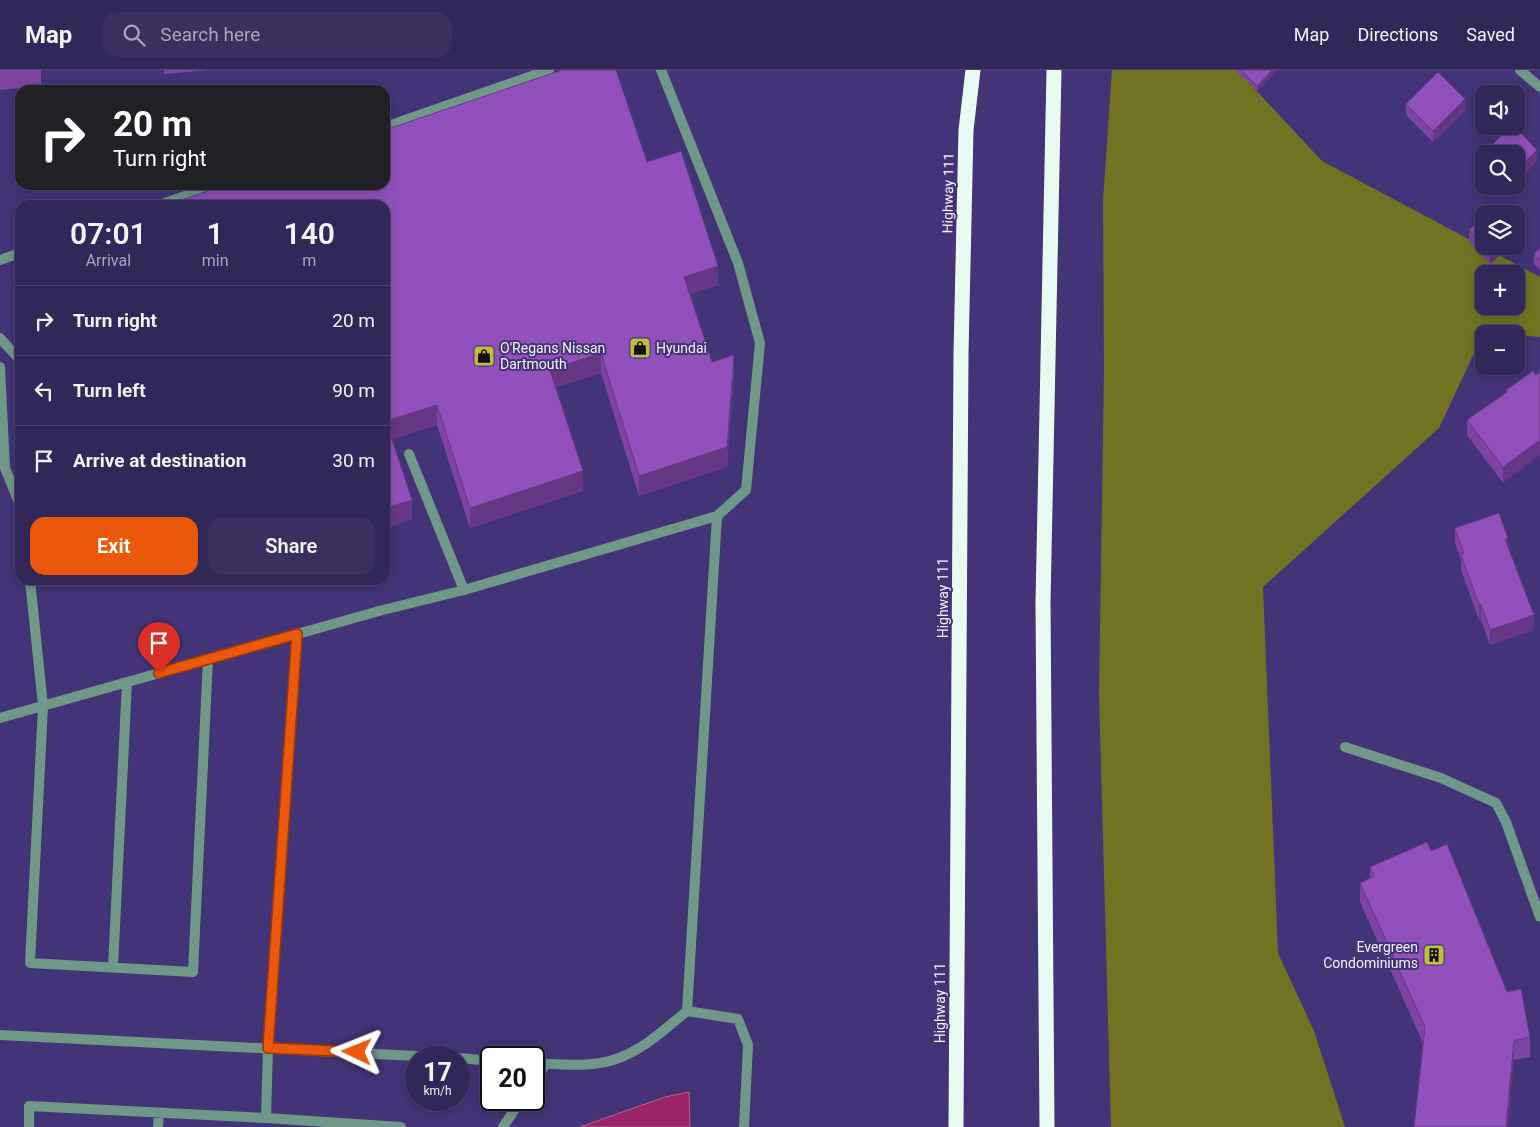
<!DOCTYPE html>
<html lang="en">
<head>
<meta charset="utf-8">
<style>
	:root { --surface:#322759; --page:#3a2f5f; --text:#f1f3f6; --muted:#a8a5ba; --line:#4d446f; --accent:#ea580c }
	body { margin:0; font-family:Roboto,sans-serif; background:var(--page); color:var(--text); height:100vh; display:flex; flex-direction:column; font-size:19px; white-space:nowrap }
	* { box-sizing:border-box; margin:0 }
	p { font-size:16px; color:var(--muted) }
	.icon { flex:none; width:28px; height:28px; fill:none; stroke:currentColor; stroke-width:2; stroke-linecap:round; stroke-linejoin:round }
	.map { position:relative; flex:1; overflow:hidden }
	.side { position:absolute; left:15px; top:130px; width:375px; height:385px; display:flex; flex-direction:column; background:var(--surface); border-radius:15px; box-shadow:0 2px 12px #0003,0 0 0 1px var(--line) }
	.side>* { flex:none }
	.banner { position:absolute; left:15px; top:15px; width:375px; height:105px; border-radius:15px; box-shadow:0 2px 12px #0003,0 0 0 1px var(--line); background:#202124; color:#fff; overflow:hidden }
	.fabs { position:absolute; left:1475px; top:15px; display:grid; gap:10px }
	.fabs a { display:grid; place-items:center; width:50px; height:50px; border-radius:10px; background:var(--surface); box-shadow:0 2px 12px #0003,0 0 0 1px var(--line); font-size:25px }
	.speed { position:absolute; left:405px; top:976px; display:flex; gap:10px; font-size:25px; font-weight:700; text-align:center }
	.speed>* { display:grid; place-content:center; width:65px; height:65px; border-radius:50%; background:var(--surface); box-shadow:0 2px 12px #0003,0 0 0 1px var(--line); line-height:1 }
	.speed small { font-size:12px; font-weight:400 }
	.speed .limit { border:2px solid #111; border-radius:8px; background:#fff; color:#111 }
	.pin { position:absolute; display:grid; place-items:center; width:42px; height:42px; color:#fff; margin:-51px -21px; border-radius:50% 50% 50% 0; rotate:-45deg; box-shadow:0 0 5px #0007 }
	.pin .icon { rotate:45deg }
	.me { position:absolute; width:55px; margin:-28px; rotate:272deg; stroke-linejoin:round; filter:drop-shadow(0 0 4px #0008) }
	.turn { display:flex; align-items:center; gap:18px; height:105px; padding:0 15px; font-size:22px }
	.turn .icon { width:65px; height:65px; stroke-width:2.5 }
	.turn b { display:block; font-size:35px; line-height:42px }
	.eta { display:flex; justify-content:space-evenly; align-items:center; height:85px; text-align:center }
	.eta b { font-size:30px; font-weight:600; line-height:35px }
	.cta { display:flex; gap:10px; margin-top:auto; padding:10px 15px }
	.cta a { flex:1; height:58px; border-radius:15px; background:var(--accent); color:#fff; font-size:20px; font-weight:600; line-height:58px; text-align:center }
	.cta a+a { background:var(--page); color:var(--text) }
	ul { padding:0; list-style:none }
	li { display:flex; align-items:center; gap:15px; height:70px; padding:0 15px; border-top:1px solid var(--line) }
	li div { flex:1 }
	li b { display:block; font-size:19px }
	li em { font-style:normal }
	header { display:flex; align-items:center; gap:30px; box-sizing:border-box; height:70px; padding:0 25px; background:var(--surface); border-bottom:1px solid var(--line) }
	header strong { font-size:24px }
	nav { display:flex; gap:28px; margin-inline-start:auto; font-size:18px }
	.search { width:350px; height:45px; background:var(--page); display:flex; align-items:center; gap:12px; box-sizing:border-box; padding:0 18px; border-radius:15px; color:var(--muted); font-size:19px }
	.map>svg:first-child { display:block }
</style>
</head>
<body>
<header>
<strong>Map</strong>
<div class="search"><svg class="icon" aria-label="search" viewBox="0 0 24 24"><circle cx="10" cy="10" r="6"/><path d="M15 15l6 6"/></svg>Search here</div>
<nav><a>Map</a><a>Directions</a><a>Saved</a></nav>
</header>
<div class="map">
<svg width="1540" height="1057" viewBox="0 0 1540 1057">
	<rect width="100%" height="100%" fill="#433477"/>
	<!-- forest -->
	<path fill="#717323" fill-rule="evenodd" d="M 1112,0 L 1237,0 L 1322,91 L 1540,207 L 1540,267 L 1484,262 L 1439,358 L 1263,517 L 1278,883 L 1314,961 L 1345,1057 L 1111,1057 L 1099,624 L 1104,301 L 1103,130 ZM 1484,204 L 1516,204 L 1516,236 L 1484,236 Z"/>
	<!-- water -->
	<path fill="#9b2368" stroke="#b66194" d="M 689,1022 L 690,1057 L 580,1057 L 665,1027 Z"/>
	<g fill="none" stroke-linecap="round" stroke-linejoin="round">
		<!-- lane -->
		<path stroke="#709889" stroke-width="10" d="M 385,57 L 549,0
			M 159,135 L 217,115
			M 0,190 L 20,183
			M 0,268 L 20,290
			M 0,297 L 5,398 L 20,435
			M 409,384 L 464,520
			M 30,510 L 43,636 L 30,893 L 193,902 L 208,589
			M 297,564 L 268,978 L 266,1048 L 401,1057
			M 0,648 L 379,541 L 464,520 L 717,446 L 746,420 L 760,273 L 738,193 L 661,0
			M 1345,677 L 1441,708 L 1496,733 L 1506,752 L 1540,847
			M 113,897 L 127,612
			M 687,941 L 738,949 L 748,975 L 744,1057
			M 0,965 L 454,988
			M 459,988 L 491,991
			M 534,993 C 559,994 592,998 616,989 C 643,980 665,959 687,941 L 717,446
			M 534,1012 L 546,994
			M 29,1057 L 29,1036 L 266,1048
			M 158,1057 L 159,1043
			M 503,1057 L 521,1030"/>
		<!-- street -->
		<path stroke="#709889" stroke-width="10" d="M 1520,0 L 1540,17"/>
		<!-- highway -->
		<path stroke="#e8fbf3" stroke-width="15" d="M 956,1057 L 961,284 L 966,60 L 973,0
			M 1047,1057 L 1043,532 L 1054,0"/>
	</g>
	<!-- wall -->
	<path fill="#7d45a1" d="M 0,0 L 41,0 L 41,16 L 0,20 Z
		M 164,0 L 209,0 L 164,4 Z
		M 1235,0 L 1278,0 L 1257,21 Z
		M 1406,34 L 1465,40 L 1433,72 L 1406,45 Z
		M 1510,56 L 1514,56 L 1537,80 L 1537,91 L 1516,112 L 1516,84 L 1484,84 L 1484,102 L 1480,98 L 1480,88 Z
		M 647,92 L 718,215 L 690,224 L 712,292 L 734,304 L 727,397 L 639,426 L 601,303 L 556,317 L 583,421 L 470,458 L 437,355 L 392,369 L 412,449 L 385,458 L 385,135 Z
		M 1499,116 L 1512,116 L 1505,123 Z
		M 1469,160 L 1484,176 L 1510,176 L 1490,194 L 1469,171 Z
		M 1540,178 L 1540,200 L 1534,194 L 1534,184 Z
		M 14,281 L 20,281 L 20,379 L 14,301 Z
		M 1536,305 L 1503,413 L 1467,365 L 1467,350 L 1506,323 L 1506,320 Z
		M 1455,458 L 1508,477 L 1534,560 L 1490,575 L 1481,550 L 1479,550 L 1461,500 L 1461,490 L 1455,473 Z
		M 1431,781 L 1507,922 L 1530,967 L 1530,987 L 1514,990 L 1423,973 L 1360,832 L 1360,813 L 1370,808 L 1370,797 Z"/>
	<!-- shaded-wall -->
	<path fill="#663883" d="M 1272,0 L 1278,0 L 1257,21 L 1257,16 Z
		M 1465,29 L 1465,40 L 1433,72 L 1433,61 Z
		M 1537,80 L 1537,91 L 1516,112 L 1516,101 Z
		M 1505,116 L 1512,116 L 1505,123 Z
		M 1498,176 L 1510,176 L 1490,194 L 1490,184 Z
		M 718,196 L 718,215 L 684,226 L 684,207 Z
		M 601,283 L 601,303 L 550,319 L 550,300 Z
		M 734,285 L 734,304 L 727,397 L 639,426 L 639,406 Z
		M 437,335 L 437,355 L 386,371 L 386,351 Z
		M 1540,370 L 1540,385 L 1503,413 L 1503,397 Z
		M 583,401 L 583,421 L 470,458 L 470,438 Z
		M 412,430 L 412,449 L 385,458 L 385,438 Z
		M 1508,468 L 1508,483 L 1505,469 Z
		M 1481,534 L 1481,550 L 1479,550 L 1479,535 Z
		M 1534,545 L 1534,560 L 1490,575 L 1490,560 Z
		M 1514,971 L 1514,990 L 1508,1057 L 1506,1057 Z"/>
	<!-- building -->
	<path fill="#9150bb" stroke="#663883" d="M 562,0 L 616,0 L 647,92 L 681,81 L 718,196 L 684,207 L 712,292 L 734,285 L 727,377 L 639,406 L 601,283 L 550,300 L 583,401 L 470,438 L 437,335 L 386,351 L 412,430 L 385,438 L 385,135 L 167,135 L 225,115 L 385,115 L 385,60 Z
		M 1241,0 L 1272,0 L 1257,16 Z
		M 1438,2 L 1465,29 L 1433,61 L 1406,34 Z
		M 1510,56 L 1514,56 L 1537,80 L 1516,101 L 1516,84 L 1484,84 L 1484,92 L 1480,88 Z
		M 1495,137 L 1501,144 L 1487,144 Z
		M 1484,147 L 1484,176 L 1498,176 L 1490,184 L 1469,160 Z
		M 1540,178 L 1540,190 L 1534,184 Z
		M 14,281 L 20,281 L 20,360 Z
		M 1533,301 L 1536,305 L 1540,302 L 1540,370 L 1503,397 L 1467,350 L 1507,322 L 1506,320 Z
		M 1499,443 L 1508,468 L 1505,469 L 1534,545 L 1490,560 L 1481,534 L 1479,535 L 1461,484 L 1464,483 L 1455,458 Z
		M 1427,772 L 1431,781 L 1447,774 L 1507,922 L 1521,919 L 1530,967 L 1514,971 L 1506,1057 L 1414,1057 L 1425,957 L 1360,813 L 1374,806 L 1370,797 Z"/>
	<g fill="none" stroke-linecap="round" stroke-linejoin="round">
		<!-- route casing -->
		<g stroke="#983908" stroke-width="12">
			<path id="route" d="M 159,603 L 297,564 L 268,978 L 357,982"/>
		</g>
		<!-- route -->
		<use href="#route" stroke="#ea580c" stroke-width="9"/>
	</g>
	<!-- icons -->
	<defs>
		<g id="shop-square" transform="scale(1.125)"><rect x="-9" y="-9" width="18" height="18" rx="4" fill="#bdbf43" stroke="#433477"/><path d="M-5-2.5h2.3a2.7 3.5 0 0 1 5.4 0H5L5.5 6h-11ZM-1.5-2.5h3a1.5 2.3 0 0 0-3 0Z" fill="#111"/></g>
		<g id="building-square" transform="scale(1.125)"><rect x="-9" y="-9" width="18" height="18" rx="4" fill="#bdbf43" stroke="#433477"/><path d="M-4-6H4V6H1V3H-1V6H-4ZM-2.5-4.3h1.7v1.8h-1.7ZM.8-4.3h1.7v1.8H.8ZM-2.5-1h1.7V.8h-1.7ZM.8-1h1.7V.8H.8Z" fill="#111"/></g>
	</defs>
	<g fill-rule="evenodd">
		<use href="#shop-square" x="640" y="278"/>
		<use href="#shop-square" x="484" y="286"/>
		<use href="#building-square" x="1434" y="885"/>
	</g>
	<g text-anchor="middle" dominant-baseline="central" stroke-width="4" stroke-linejoin="round" paint-order="stroke">
		<!-- street labels -->
		<g font-size="14" fill="#f4f3fb" stroke="#433477">
			<text transform="translate(948 123) rotate(-89)">Highway 111</text>
			<text transform="translate(943 528) rotate(-90)">Highway 111</text>
			<text transform="translate(940 933) rotate(-90)">Highway 111</text>
		</g>
		<!-- poi labels -->
		<g font-size="14" fill="#f4f3fb" stroke="#433477" text-anchor="start">
			<text x="500" y="278">O'Regans Nissan<tspan x="500" dy="16">Dartmouth</tspan></text>
			<text x="656" y="278">Hyundai</text>
			<text x="1418" y="877" text-anchor="end">Evergreen<tspan x="1418" dy="16">Condominiums</tspan></text>
		</g>
	</g>
</svg>
<div class="fabs">
<a><svg class="icon" aria-label="sound" viewBox="0 0 24 24"><path d="M4 9h4l5-4v14l-5-4H4zM17 9q2 3 0 6"/></svg></a>
<a><svg class="icon" aria-label="search" viewBox="0 0 24 24"><circle cx="10" cy="10" r="6"/><path d="M15 15l6 6"/></svg></a>
<a><svg class="icon" aria-label="layers" viewBox="0 0 24 24"><path d="M12 4l9 5-9 5-9-5zM3 14l9 5 9-5"/></svg></a>
<a>+</a>
<a>−</a>
</div>
<div class="speed"><div>17<small>km/h</small></div><div class="limit">20</div></div>
<div class="pin" style="left:159px;top:603px;background:#d93025"><svg class="icon" aria-label="arrive" viewBox="0 0 24 24"><path d="M6 21V4h12l-3 4 3 4H6"/></svg></div>
<svg class="me" style="left:357px;top:982px" viewBox="-20 -20 40 40"><path d="M0-17L14 15 0 8-14 15z" fill="#ea580c" stroke="#fff" stroke-width="4"/></svg>
<div class="banner">
<div class="turn"><svg class="icon" aria-label="right" viewBox="0 0 24 24"><path d="M7 20v-9h11M14 6l5 5-5 5"/></svg><div><b>20 m</b>Turn right</div></div>
</div>
<section class="side">
<div class="eta">
<div><b>07:01</b><p>Arrival</p></div>
<div><b>1</b><p>min</p></div>
<div><b>140</b><p>m</p></div>
</div>
<ul>
<li><svg class="icon" aria-label="right" viewBox="0 0 24 24"><path d="M7 20v-9h11M14 6l5 5-5 5"/></svg><div><b>Turn right</b></div><em>20 m</em></li>
<li><svg class="icon" aria-label="left" viewBox="0 0 24 24"><path d="M17 20v-9H6M10 6l-5 5 5 5"/></svg><div><b>Turn left</b></div><em>90 m</em></li>
<li><svg class="icon" aria-label="arrive" viewBox="0 0 24 24"><path d="M6 21V4h12l-3 4 3 4H6"/></svg><div><b>Arrive at destination</b></div><em>30 m</em></li>
</ul>
<div class="cta"><a>Exit</a><a>Share</a></div>
</section>
</div>
</body>
</html>
